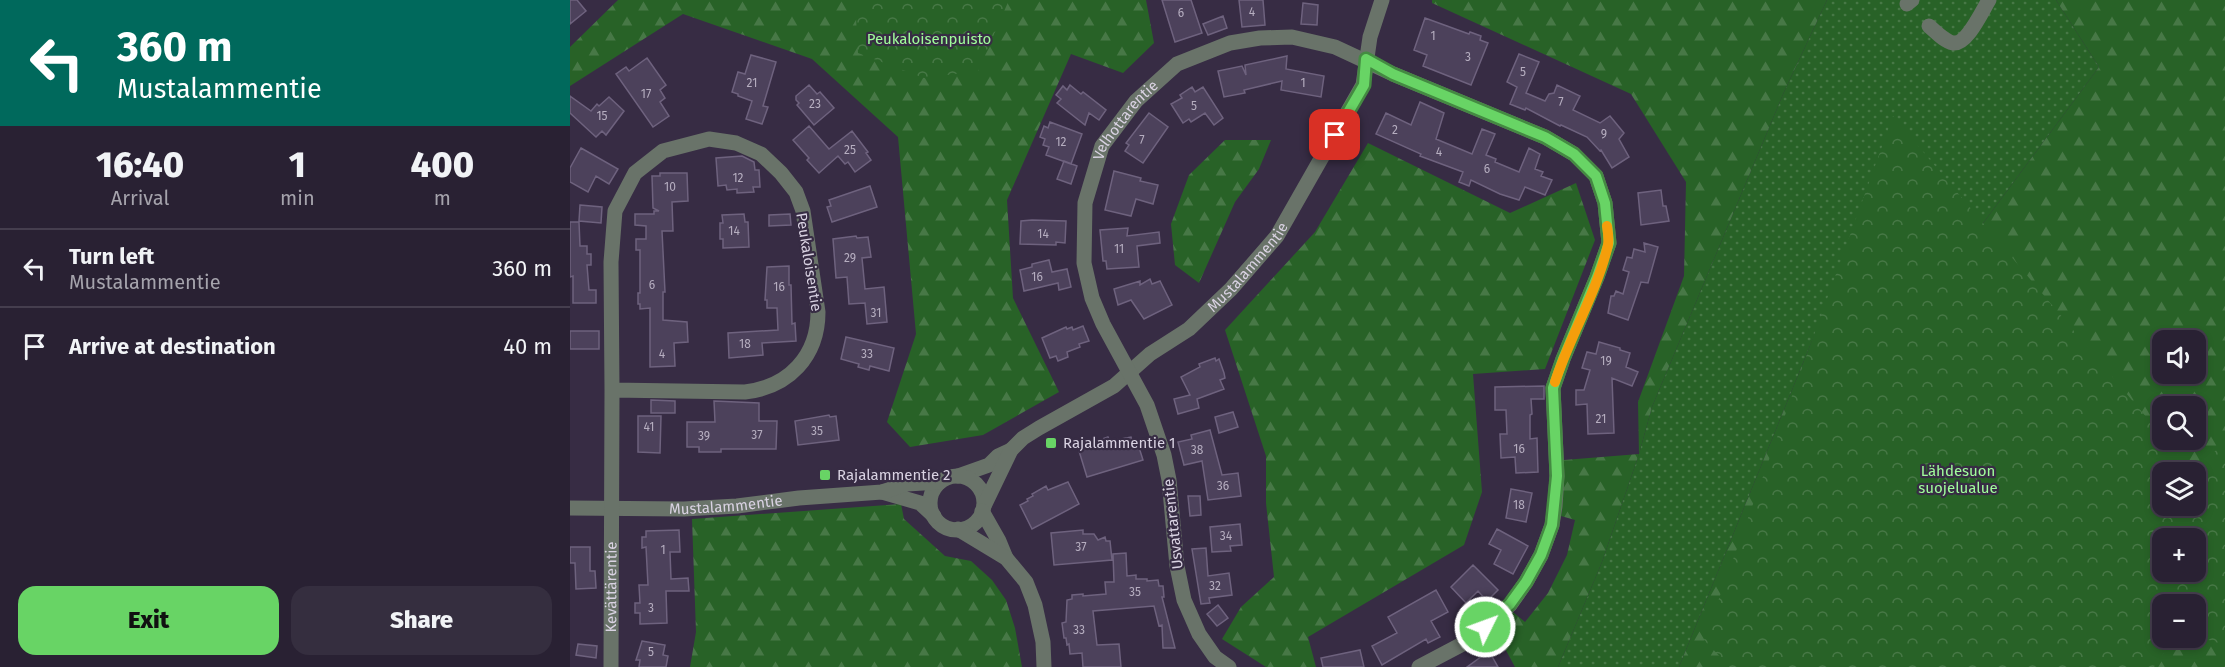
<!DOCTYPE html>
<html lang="en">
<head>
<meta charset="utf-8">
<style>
	:root { --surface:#292133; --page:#352e3f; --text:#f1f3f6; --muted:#a5a3ac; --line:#453e4e; --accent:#68d465 }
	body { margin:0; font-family:"Fira Sans",sans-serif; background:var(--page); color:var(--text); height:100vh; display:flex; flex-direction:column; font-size:22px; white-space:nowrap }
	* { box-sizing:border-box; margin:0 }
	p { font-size:20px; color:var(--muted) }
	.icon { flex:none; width:33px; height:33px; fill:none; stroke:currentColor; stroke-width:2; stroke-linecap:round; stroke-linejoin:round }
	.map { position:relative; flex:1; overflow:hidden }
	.panel { display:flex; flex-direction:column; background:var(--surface); width:570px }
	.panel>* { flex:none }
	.banner { background:#00695c; color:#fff; overflow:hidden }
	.fabs { position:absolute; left:1582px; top:330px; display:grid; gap:12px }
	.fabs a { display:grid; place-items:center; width:54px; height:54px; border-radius:12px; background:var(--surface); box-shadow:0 3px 9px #0003,0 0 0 2px var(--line); font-size:30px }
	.pin { position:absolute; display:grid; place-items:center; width:51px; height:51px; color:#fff; margin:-26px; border-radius:12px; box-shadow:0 3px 9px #0006 }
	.me { position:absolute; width:66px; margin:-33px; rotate:48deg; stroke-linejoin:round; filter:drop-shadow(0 0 4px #0008) }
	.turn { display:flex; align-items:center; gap:21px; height:126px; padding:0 18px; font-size:27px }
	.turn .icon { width:78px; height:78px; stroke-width:2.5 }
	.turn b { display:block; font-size:42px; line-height:51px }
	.eta { display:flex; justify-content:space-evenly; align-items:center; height:102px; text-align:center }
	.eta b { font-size:36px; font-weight:800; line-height:42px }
	.cta { display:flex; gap:12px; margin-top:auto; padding:12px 18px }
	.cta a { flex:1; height:69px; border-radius:18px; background:var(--accent); color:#111; font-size:24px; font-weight:800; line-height:69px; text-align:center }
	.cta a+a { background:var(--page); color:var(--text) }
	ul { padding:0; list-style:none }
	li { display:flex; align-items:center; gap:18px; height:78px; padding:0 18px; border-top:2px solid var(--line) }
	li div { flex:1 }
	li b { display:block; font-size:22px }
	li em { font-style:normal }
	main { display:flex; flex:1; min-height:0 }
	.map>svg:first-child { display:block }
</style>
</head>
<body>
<main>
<section class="panel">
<div class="banner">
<div class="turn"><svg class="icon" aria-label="left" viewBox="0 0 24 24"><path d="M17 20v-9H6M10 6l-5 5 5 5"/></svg><div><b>360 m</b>Mustalammentie</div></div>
</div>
<div class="eta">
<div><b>16:40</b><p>Arrival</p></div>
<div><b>1</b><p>min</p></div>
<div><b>400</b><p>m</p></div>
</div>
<ul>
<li><svg class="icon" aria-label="left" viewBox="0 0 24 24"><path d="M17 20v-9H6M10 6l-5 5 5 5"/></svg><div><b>Turn left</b><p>Mustalammentie</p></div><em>360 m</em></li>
<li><svg class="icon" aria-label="arrive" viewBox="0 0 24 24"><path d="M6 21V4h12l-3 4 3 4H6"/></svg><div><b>Arrive at destination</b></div><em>40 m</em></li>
</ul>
<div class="cta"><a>Exit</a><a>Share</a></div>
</section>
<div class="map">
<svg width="1655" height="667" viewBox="0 0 1655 667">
	<defs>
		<pattern id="grass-dots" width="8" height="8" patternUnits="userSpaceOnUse" patternTransform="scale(1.5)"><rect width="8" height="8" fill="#286227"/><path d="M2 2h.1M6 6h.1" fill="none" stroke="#477846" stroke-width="1.8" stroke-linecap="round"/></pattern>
		<pattern id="forest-firs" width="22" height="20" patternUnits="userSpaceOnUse" patternTransform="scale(1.5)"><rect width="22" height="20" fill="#286227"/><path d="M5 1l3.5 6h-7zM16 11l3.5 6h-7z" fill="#477846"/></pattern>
		<pattern id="park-crowns" width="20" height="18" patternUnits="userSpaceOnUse" patternTransform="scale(1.5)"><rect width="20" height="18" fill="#286227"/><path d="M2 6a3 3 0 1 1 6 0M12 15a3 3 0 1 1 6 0" fill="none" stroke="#477846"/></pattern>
	</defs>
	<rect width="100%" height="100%" fill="#372c44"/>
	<!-- grass -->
	<path fill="url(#grass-dots)" d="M 1257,0 L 1486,0 L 1529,67 L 1408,230 L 1313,167 L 1109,667 L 988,667 L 1032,562 L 1069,454 L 1082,407 L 1214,92 Z"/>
	<!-- forest -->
	<path fill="url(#forest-firs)" fill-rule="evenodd" d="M 48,0 L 576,0 L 584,43 L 553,73 L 501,54 L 437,200 L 443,298 L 489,392 L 413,435 L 340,447 L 317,422 L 346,334 L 328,137 L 242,59 L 113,14 L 0,86 L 0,47 Z
		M 862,0 L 1257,0 L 1214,92 L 1082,407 L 1069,454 L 1032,562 L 988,667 L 945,667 L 926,632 L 943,612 L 955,622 L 978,593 L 997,555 L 1005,520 L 991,516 L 994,460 L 1069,454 L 1068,402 L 1114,276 L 1116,182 L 1061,94 L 862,3 Z
		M 1486,0 L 1655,0 L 1655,667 L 1109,667 L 1313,167 L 1408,230 L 1529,67 ZM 1593,340 L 1626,340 L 1626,374 L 1593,374 ZM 1593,406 L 1626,406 L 1626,440 L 1593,440 ZM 1593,472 L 1626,472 L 1626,506 L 1593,506 ZM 1593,538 L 1626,538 L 1626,572 L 1593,572 ZM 1593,604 L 1626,604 L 1626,638 L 1593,638 Z
		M 655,140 L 701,140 L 689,169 L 665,202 L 629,283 L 605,265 L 601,224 L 619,175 Z
		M 798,143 L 940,213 L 1006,183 L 1025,240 L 975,369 L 903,374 L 912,492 L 894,545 L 738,637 L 746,667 L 696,667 L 652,639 L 671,607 L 704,577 L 696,503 L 696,456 L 655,330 L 745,232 Z
		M 331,504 L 334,519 L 375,556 L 401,561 L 422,580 L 436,600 L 445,628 L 452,667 L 120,667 L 126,632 L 122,519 Z"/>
	<!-- park -->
	<path fill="url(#park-crowns)" fill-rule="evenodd" d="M 285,0 L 439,0 L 408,71 L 354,78 L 288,53 Z
		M 1323,116 L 1593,437 L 1593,440 L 1619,467 L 1655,445 L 1655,645 L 1626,636 L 1626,604 L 1593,604 L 1593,638 L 1604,638 L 1584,667 L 1160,667 L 1134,640 ZM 1593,472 L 1626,472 L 1626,506 L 1593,506 ZM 1593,538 L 1626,538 L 1626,572 L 1593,572 Z"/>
	<!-- building -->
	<path fill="#4c415b" stroke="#6e627e" stroke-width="1.5" d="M 0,0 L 7,0 L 16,11 L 0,24 Z
		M 592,0 L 621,0 L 632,33 L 605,42 Z
		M 669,0 L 693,0 L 695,25 L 672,27 Z
		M 733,3 L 748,5 L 747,25 L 731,24 Z
		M 653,16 L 657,28 L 638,35 L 633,24 Z
		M 855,18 L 899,34 L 900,32 L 911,36 L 910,40 L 918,43 L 901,85 L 853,66 L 857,55 L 844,50 Z
		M 949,54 L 969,62 L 956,93 L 975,101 L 979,94 L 984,93 L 987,85 L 1010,96 L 1003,110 L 1030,123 L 1040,116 L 1054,133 L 1049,139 L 1059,157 L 1042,168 L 1031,150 L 1030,151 L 1017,137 L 991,125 L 990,126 L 956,108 L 955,110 L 940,104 L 947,87 L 937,82 Z
		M 181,55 L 206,62 L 193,106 L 198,107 L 192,124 L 176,119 L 182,101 L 168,96 L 168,94 L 162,92 L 168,72 L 175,74 Z
		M 717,56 L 716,69 L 754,76 L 751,97 L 711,90 L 712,81 L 674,90 L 675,93 L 654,97 L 648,71 L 672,66 L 676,75 L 675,65 Z
		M 77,58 L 96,85 L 90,90 L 95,98 L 90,102 L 99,116 L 83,127 L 46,74 L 56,67 L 59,71 Z
		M 239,85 L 247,94 L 250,92 L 264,108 L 244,125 L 227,105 L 229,103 L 226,100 L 226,96 Z
		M 500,85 L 511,94 L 513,92 L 536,110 L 529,120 L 519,113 L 515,125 L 487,103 L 491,99 L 486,95 L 493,86 L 497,90 Z
		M 622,87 L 625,92 L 633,87 L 653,118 L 644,125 L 635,113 L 621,122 L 619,119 L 613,123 L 601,104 L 612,98 L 610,95 Z
		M 0,96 L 21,111 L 27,104 L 29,106 L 39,97 L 54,111 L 36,135 L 32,131 L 26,137 L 0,113 Z
		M 850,102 L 874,113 L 866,139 L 902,154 L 912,129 L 925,134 L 916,155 L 926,159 L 925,162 L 949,172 L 959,148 L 970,154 L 965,169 L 973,172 L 971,176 L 982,180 L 975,195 L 955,187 L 949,200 L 930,194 L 901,180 L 899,186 L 889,182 L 893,172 L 850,156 L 851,154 L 806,134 L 816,113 L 841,125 Z
		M 579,113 L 598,127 L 573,163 L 555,151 L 559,145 L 556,143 Z
		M 480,122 L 512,134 L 501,164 L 476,155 L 479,147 L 473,145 L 475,139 L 470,137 L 474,126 L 478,128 Z
		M 239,126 L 259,149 L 282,131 L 298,152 L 296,153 L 301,160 L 285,172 L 278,162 L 275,164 L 268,156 L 249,173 L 237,160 L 239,158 L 223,140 Z
		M 11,148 L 48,169 L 39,184 L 26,176 L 18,192 L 0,182 L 0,168 Z
		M 172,156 L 184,162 L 185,170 L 189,170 L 190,187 L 183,187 L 184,192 L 167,193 L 167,189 L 157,190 L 156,185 L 148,186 L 146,158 Z
		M 494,161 L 507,166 L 501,184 L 487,179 Z
		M 544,171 L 571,178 L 570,181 L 588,185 L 583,204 L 566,199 L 561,216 L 535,210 Z
		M 90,173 L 117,173 L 118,201 L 102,202 L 103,231 L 92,231 L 95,292 L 93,292 L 93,320 L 117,322 L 118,342 L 104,343 L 105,366 L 80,367 L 80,308 L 70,309 L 70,304 L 68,304 L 68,293 L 70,293 L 70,250 L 66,250 L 66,239 L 76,239 L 76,226 L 65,225 L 65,214 L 84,214 L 84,211 L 89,211 L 83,208 L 82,176 L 90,176 Z
		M 300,186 L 307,207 L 262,222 L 257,207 L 261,206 L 259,200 Z
		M 1091,190 L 1093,206 L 1096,206 L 1099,221 L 1071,225 L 1068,193 Z
		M 10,205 L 32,207 L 31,223 L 9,221 Z
		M 174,214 L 175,222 L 178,222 L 179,247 L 153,248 L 153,239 L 150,239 L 150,223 L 153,223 L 152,215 Z
		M 220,214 L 221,225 L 199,226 L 199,215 Z
		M 462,220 L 496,221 L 495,243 L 486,242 L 486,245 L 450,244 L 451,221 Z
		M 0,222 L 9,222 L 10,246 L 17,246 L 17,254 L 21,254 L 21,265 L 17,265 L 19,290 L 26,290 L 26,303 L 3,303 L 3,276 L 0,277 Z
		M 558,228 L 557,236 L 589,232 L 590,243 L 567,246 L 569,267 L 537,269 L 536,261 L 533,261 L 530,230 Z
		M 286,236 L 287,238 L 298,237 L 301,257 L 292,258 L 295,289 L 314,287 L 317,322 L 297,324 L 295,303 L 279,304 L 277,277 L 266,278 L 263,239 Z
		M 1074,243 L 1088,247 L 1078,283 L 1071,282 L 1058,320 L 1038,313 L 1041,296 L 1044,296 L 1046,291 L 1053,294 L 1059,272 L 1053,270 L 1057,257 L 1062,258 L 1064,249 L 1075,252 Z
		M 479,260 L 482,272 L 497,269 L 501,287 L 489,290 L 488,283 L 454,291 L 450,270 L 462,267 L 462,264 Z
		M 219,266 L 219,285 L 221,285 L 222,324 L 225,323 L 226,341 L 192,343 L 193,355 L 159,358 L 158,333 L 208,330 L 207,308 L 197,308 L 197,300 L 195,300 L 197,267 Z
		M 580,279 L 582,284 L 590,281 L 602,305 L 574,319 L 561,300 L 548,305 L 544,289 L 570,281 L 570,285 Z
		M 513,326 L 519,341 L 509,344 L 510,347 L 497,352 L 498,357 L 488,361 L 486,356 L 480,358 L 472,338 L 496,327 L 497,329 L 502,327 L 503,330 Z
		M 0,331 L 29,331 L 29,349 L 0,349 Z
		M 276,337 L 324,348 L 319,371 L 300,366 L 299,370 L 288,367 L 289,364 L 271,359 Z
		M 1029,342 L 1050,348 L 1050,350 L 1060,353 L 1056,367 L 1068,372 L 1062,386 L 1042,378 L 1044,433 L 1018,434 L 1017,404 L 1006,405 L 1006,390 L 1014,390 L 1020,370 L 1012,368 L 1017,352 L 1026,354 Z
		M 645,358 L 646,361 L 649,359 L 654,373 L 655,378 L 650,380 L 654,389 L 627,399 L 629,408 L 608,414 L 604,399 L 620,395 L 611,377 L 630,367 L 629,364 Z
		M 974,386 L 974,399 L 961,399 L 962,414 L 960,415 L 960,439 L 967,438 L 968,472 L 946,473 L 945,457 L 931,458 L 930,434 L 937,434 L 936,410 L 925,410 L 925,387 Z
		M 81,400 L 105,401 L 105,413 L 81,413 Z
		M 144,401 L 189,403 L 189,421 L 207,421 L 206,449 L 151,449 L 151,452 L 129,452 L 129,447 L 117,447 L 117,422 L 145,422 Z
		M 663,412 L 668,427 L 649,433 L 645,417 Z
		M 259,415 L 260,417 L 266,416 L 269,440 L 228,445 L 225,421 Z
		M 68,416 L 91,416 L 90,453 L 68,452 Z
		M 640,430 L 652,475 L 668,473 L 671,496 L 638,500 L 632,461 L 614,465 L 608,442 L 622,439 L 621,435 Z
		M 538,437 L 540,441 L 561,437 L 563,443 L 567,441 L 573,460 L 517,477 L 509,451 L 518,448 L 518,446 L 524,444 L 524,442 Z
		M 498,482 L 509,504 L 462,529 L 450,505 L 458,501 L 457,499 L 463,496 L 462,494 L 476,486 L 478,490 Z
		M 941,489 L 962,493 L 956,522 L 936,518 Z
		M 618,496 L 630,496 L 631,515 L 620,516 Z
		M 670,524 L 672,545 L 660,546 L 661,551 L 642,552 L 640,527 Z
		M 927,529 L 958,546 L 943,574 L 924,564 L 931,550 L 919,544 Z
		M 109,530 L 110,552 L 100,552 L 101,579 L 118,578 L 119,591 L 96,591 L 97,623 L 70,624 L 70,613 L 65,613 L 65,603 L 70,603 L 69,585 L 78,585 L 76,547 L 72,548 L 72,537 L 76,537 L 76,531 Z
		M 513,530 L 513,534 L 524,534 L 528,540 L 535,537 L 536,541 L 540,541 L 542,560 L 484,565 L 481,533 Z
		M 0,547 L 20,547 L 20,571 L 25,571 L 26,588 L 6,589 L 5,563 L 0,563 Z
		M 636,548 L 638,576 L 659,573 L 662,595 L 639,598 L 640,603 L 631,604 L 622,549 Z
		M 556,553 L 557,576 L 566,575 L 566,579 L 577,579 L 577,581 L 588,580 L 589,586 L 593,586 L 594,597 L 592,597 L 605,648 L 593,648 L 592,625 L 589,626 L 584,606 L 523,611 L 527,645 L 549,644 L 551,667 L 513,667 L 512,653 L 500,654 L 499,644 L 497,645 L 496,638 L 494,638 L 492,623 L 496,622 L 497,600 L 502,599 L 502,595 L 513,594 L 513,596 L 536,594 L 535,582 L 544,582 L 543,554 Z
		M 903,565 L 928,590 L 917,601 L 908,591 L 896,603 L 881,587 Z
		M 866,590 L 878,612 L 861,621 L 870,637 L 858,643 L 856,639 L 812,665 L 802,646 L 827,633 L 818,617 Z
		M 648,605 L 658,618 L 647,626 L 637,614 Z
		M 72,641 L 95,645 L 93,655 L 98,656 L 96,667 L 69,667 L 70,660 L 66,660 Z
		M 8,644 L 27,646 L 26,658 L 6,655 Z
		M 790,650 L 794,667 L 753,667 L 751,658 Z
		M 919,651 L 928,667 L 897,667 Z"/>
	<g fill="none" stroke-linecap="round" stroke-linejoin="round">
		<!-- minor -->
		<g stroke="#697369" stroke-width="15">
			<path d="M 1337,4 L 1342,0"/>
			<path d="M 1359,26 C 1366,32 1374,41 1383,43 C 1397,45 1412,11 1419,0"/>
			<path d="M 388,476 L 419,465 L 428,456 L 441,450"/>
			<circle cx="387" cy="503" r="27"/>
			<path d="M 312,492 L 350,503 L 364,516"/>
			<path id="s1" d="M 414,506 L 441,450 L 453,438 L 469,428 L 544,386 L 580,354 L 619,329 L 661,289 L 707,236 L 793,85 L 800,37 L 812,0"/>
			<path id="s2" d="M 0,508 L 114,509 L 167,506 L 229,498 L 312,492 L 337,484 L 370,482"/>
			<path d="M 412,511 L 429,541 L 436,558"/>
			<path d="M 388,529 L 436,558 L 456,582 L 465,605 L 473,642 L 474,667"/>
			<path id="s3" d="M 41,667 L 42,390 L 175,392 C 219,387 248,356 248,312 L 233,211 L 226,192 L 211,173 L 191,154 L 166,143 L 139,139 L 93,151 L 65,173 L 45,211 L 41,262 L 42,390"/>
			<path id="s4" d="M 659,667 L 645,657 L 629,634 L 614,600 L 607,566 L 599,480 L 594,455 L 577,405 L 533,324 L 522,298 L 514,263 L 515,203 L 532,146 L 566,101 L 607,64 L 660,43 L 690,38 L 722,37 L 765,47 L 823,74 L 975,137 L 1004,154 L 1026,176 L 1035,203 L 1039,243 L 1027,277 L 993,359 L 983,388 L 987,476 L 985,506 L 982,525 L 971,555 L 956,582 L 940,605 L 902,639 L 849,667"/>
		</g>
	</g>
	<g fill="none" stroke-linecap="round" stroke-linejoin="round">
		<!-- route casing -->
		<g stroke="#448a42" stroke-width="15">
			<path id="route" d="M 765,135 L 794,85 L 796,59 L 823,74 L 975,137 L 1004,154 L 1026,176 L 1035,203 L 1039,243 L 1027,277 L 993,359 L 983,388 L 987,476 L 982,525 L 971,555 L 956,582 L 940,604 L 915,627"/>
		</g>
		<!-- route -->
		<use href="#route" stroke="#68d465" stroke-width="10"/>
		<!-- slow -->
		<path stroke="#f59e0b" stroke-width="10" d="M 985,382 C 1000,336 1027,292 1038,245 C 1039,239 1038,232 1037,226"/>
	</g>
	<!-- markers -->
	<g fill="#68d465" stroke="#372c44" stroke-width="2">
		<rect x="475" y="437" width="12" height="12" rx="3"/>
		<rect x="249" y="469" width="12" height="12" rx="3"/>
	</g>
	<g text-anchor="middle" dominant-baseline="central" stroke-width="4.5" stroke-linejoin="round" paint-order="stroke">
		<!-- number labels -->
		<g font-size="12" fill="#b6aec0">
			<text x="682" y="12">4</text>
			<text x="611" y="13">6</text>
			<text x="863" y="36">1</text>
			<text x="898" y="57">3</text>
			<text x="953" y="72">5</text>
			<text x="182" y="83">21</text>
			<text x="733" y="83">1</text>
			<text x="76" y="94">17</text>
			<text x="991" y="102">7</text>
			<text x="245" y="104">23</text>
			<text x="624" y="106">5</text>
			<text x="32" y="116">15</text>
			<text x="825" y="130">2</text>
			<text x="1034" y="134">9</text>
			<text x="572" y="140">7</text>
			<text x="491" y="142">12</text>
			<text x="280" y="150">25</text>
			<text x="869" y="152">4</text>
			<text x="917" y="169">6</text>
			<text x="168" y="178">12</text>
			<text x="100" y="187">10</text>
			<text x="164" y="231">14</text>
			<text x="473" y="234">14</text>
			<text x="549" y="249">11</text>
			<text x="280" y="258">29</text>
			<text x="467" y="277">16</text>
			<text x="82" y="285">6</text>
			<text x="209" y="287">16</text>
			<text x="306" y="313">31</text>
			<text x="175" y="344">18</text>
			<text x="92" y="354">4</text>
			<text x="297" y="354">33</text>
			<text x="1036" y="361">19</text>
			<text x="1031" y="419">21</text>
			<text x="79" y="427">41</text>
			<text x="247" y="431">35</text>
			<text x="187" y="435">37</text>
			<text x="134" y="436">39</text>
			<text x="949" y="449">16</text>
			<text x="627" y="450">38</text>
			<text x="653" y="486">36</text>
			<text x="949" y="505">18</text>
			<text x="656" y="536">34</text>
			<text x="511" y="547">37</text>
			<text x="93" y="550">1</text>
			<text x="645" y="586">32</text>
			<text x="565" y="592">35</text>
			<text x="81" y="608">3</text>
			<text x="509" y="630">33</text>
			<text x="81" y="652">5</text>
		</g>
		<!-- park labels -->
		<g font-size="15" fill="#a0fd9b" stroke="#372c44">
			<text x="359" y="39">Peukaloisenpuisto</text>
			<text x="1388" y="471">Lähdesuon<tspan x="1388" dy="17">suojelualue</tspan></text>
		</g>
		<!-- street labels -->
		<g font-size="15" fill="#d9d2e2" stroke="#372c44">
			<text stroke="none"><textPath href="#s4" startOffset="592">Velhottarentie</textPath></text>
			<text transform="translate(239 262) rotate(81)">Peukaloisentie</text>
			<text stroke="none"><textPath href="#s1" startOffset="364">Mustalammentie</textPath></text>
			<text stroke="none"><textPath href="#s2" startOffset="156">Mustalammentie</textPath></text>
			<text transform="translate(603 524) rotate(-96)">Usvattarentie</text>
			<text stroke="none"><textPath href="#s3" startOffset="80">Kevättärentie</textPath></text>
		</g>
		<!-- poi labels -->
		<g font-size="15" fill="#d9d2e2" stroke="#372c44" text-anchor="start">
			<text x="493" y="443">Rajalammentie 1</text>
			<text x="267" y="475">Rajalammentie 2</text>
		</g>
	</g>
</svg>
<div class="fabs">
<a><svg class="icon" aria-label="sound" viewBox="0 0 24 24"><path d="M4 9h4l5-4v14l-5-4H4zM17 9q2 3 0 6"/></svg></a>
<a><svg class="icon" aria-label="search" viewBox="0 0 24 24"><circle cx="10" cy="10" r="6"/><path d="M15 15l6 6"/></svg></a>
<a><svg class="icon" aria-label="layers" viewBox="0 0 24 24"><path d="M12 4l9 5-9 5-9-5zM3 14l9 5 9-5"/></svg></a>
<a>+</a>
<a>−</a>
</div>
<div class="pin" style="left:765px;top:135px;background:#d93025"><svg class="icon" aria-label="arrive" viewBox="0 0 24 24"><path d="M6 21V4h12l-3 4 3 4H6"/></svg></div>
<svg class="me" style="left:915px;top:627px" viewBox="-20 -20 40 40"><circle r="17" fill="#68d465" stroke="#fff" stroke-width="3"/><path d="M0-11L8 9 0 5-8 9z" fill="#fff"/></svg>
</div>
</main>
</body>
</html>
